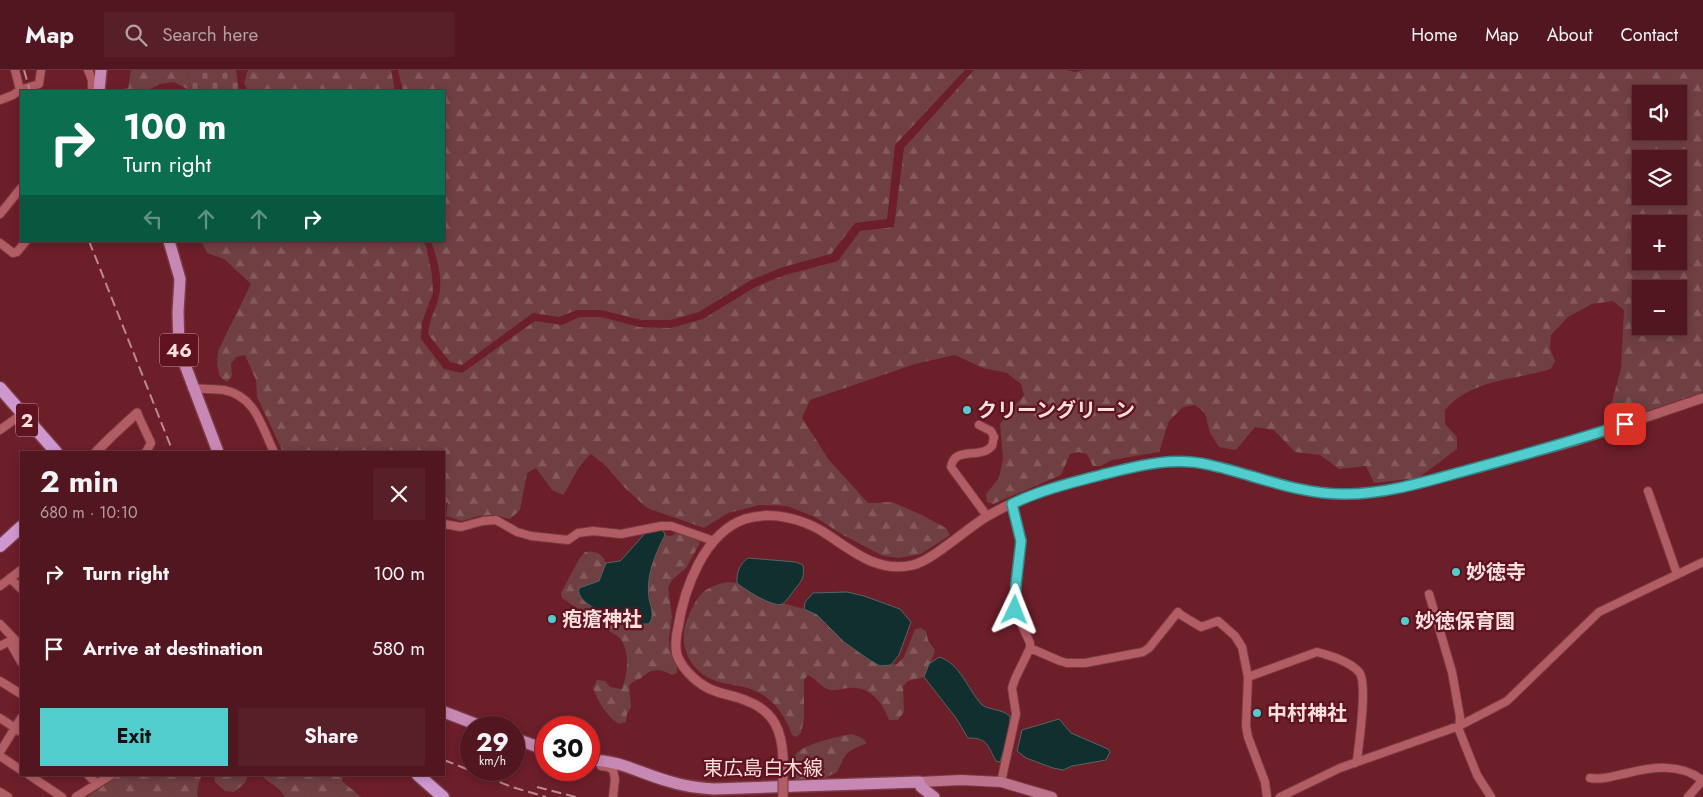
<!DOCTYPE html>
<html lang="en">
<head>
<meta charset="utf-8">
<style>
	:root { --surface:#51161f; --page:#571f28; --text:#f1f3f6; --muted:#b49fa4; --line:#67353d; --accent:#52cdce }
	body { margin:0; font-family:Jost,"Noto Sans JP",sans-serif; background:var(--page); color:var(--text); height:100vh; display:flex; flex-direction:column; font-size:19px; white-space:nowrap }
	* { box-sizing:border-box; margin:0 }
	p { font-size:16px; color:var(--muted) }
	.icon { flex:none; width:28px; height:28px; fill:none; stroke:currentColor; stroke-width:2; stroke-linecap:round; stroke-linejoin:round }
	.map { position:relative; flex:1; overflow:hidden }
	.drawer { position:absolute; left:20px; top:381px; width:425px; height:325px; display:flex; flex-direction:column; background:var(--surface); border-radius:0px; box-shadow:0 2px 8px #0003,0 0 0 1px var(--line) }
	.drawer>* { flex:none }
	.banner { position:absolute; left:20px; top:20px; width:425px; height:152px; border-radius:0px; box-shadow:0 2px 8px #0003,0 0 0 1px var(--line); background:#0b6e4f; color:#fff; overflow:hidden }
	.fabs { position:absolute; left:1632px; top:15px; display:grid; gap:10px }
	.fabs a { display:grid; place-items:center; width:55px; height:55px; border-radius:0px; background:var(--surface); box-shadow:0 2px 8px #0003,0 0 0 1px var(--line); font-size:25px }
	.speed { position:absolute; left:460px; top:646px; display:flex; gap:10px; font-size:25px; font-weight:700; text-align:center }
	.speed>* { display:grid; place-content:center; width:65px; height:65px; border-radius:50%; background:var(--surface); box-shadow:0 2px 8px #0003,0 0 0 1px var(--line); line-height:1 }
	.speed small { font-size:12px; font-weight:400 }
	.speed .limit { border:8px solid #d22; background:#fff; color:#111 }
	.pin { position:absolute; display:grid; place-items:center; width:42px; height:42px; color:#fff; margin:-21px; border-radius:10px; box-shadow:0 2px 8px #0006 }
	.me { position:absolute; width:55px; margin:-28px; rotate:2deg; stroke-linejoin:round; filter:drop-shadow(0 0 4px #0008) }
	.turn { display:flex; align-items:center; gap:18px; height:105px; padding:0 20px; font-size:22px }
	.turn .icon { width:65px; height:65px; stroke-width:2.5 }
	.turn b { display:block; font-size:35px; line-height:42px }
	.lanes { display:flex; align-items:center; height:48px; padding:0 20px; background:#0003; justify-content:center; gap:25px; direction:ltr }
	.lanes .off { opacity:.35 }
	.round { display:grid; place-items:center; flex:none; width:52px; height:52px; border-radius:0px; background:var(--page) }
	.head { display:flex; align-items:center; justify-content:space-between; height:85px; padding:0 20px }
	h1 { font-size:30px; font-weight:700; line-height:38px }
	.action { display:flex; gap:10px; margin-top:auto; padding:10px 20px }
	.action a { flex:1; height:58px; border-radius:0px; background:var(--accent); color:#111; font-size:20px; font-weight:700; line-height:58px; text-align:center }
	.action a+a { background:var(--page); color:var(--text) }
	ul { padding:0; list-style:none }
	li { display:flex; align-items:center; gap:15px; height:75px; padding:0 20px }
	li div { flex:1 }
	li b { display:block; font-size:19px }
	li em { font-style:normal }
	header { display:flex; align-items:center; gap:30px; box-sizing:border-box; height:70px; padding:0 25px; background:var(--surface); border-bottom:1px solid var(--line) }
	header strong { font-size:24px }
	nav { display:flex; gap:28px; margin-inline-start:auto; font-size:18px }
	.search { width:350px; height:45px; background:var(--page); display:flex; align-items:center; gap:12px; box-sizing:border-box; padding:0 18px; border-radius:0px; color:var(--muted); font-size:19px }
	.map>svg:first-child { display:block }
</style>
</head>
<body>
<header>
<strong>Map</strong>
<div class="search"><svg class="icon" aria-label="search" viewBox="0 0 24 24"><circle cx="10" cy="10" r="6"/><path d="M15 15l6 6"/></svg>Search here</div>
<nav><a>Home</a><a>Map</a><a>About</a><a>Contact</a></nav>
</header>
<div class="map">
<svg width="1703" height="727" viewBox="0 0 1703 727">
	<defs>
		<pattern id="forest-firs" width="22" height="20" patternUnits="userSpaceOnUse" patternTransform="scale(1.25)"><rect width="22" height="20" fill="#6f3f42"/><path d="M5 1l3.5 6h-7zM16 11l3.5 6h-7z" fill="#845a5d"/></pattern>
		<pattern id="cemetery-stones" width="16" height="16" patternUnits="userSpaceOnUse" patternTransform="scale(1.25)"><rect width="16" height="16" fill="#6f3f42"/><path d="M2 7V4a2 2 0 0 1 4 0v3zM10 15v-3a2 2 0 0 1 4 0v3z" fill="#845a5d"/></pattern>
	</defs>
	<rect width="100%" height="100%" fill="#6c1e29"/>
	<!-- forest -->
	<path fill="url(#forest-firs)" fill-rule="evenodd" d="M 131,0 L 187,0 L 191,21 L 174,12 L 160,14 L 146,21 L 108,21 L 128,18 Z
		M 248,0 L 391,0 L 395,21 L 248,21 L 244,13 Z
		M 398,0 L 965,0 L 895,75 L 887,149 L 855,153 L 831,184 L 783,197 L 751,210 L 699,242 L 671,250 L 641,250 L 601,240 L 577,240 L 559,247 L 533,243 L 462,295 L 450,292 L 428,264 C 429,249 436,240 439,226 C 443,208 437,188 431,171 L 444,171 L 444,21 L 403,21 Z
		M 974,0 L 1067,0 L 1075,2 L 1085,0 L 1703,0 L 1703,322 L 1612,353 L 1608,346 L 1621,299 L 1624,240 L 1613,231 L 1592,234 L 1568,247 L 1551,265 L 1550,278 L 1555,291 L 1551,299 C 1514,310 1472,309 1445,340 L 1445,354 L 1457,367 L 1457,379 L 1418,408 L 1374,413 L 1366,396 L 1339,399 L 1320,385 L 1295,382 L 1274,360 L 1255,357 L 1236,380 L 1219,377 L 1210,363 L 1205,343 L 1195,335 L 1183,337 L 1169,351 L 1159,382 L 1112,390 L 1101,396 L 1093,396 L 1087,384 L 1078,382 L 1070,384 L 1061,405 L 993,434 L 987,432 L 986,424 L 999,408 L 1003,388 L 1000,354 L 1024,325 L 1021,314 L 1007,303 L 983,298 L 955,285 L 915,294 L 810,330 L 802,348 L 829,390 L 868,433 L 892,432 L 920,444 L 946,458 L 950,465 L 921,484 L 899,488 L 883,486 L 843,465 L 815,447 L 787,436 L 760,435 L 728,443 L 704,458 L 647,438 L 624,417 L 606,396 L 591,384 C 577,396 573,410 563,425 L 552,420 L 536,398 L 527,403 L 520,440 L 510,449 L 494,445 L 479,446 L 462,451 L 446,446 L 448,433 L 444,432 L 444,382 L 283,382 L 257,327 L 256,310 L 245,285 L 236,287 L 231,294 L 232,306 L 227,312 L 220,307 L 217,295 L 218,281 L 251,214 L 224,189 L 207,183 L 202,173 L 204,171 L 422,171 L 426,176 L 432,205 L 433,223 L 422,252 L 421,269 L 444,299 L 462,303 L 535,251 L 562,255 L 580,247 L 601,247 L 639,257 L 671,258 L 703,249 L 755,217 L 785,205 L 838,191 L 860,161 L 894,157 L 904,78 ZM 1641,24 L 1679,24 L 1679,61 L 1641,61 ZM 1641,89 L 1679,89 L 1679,126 L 1641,126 ZM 1641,154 L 1679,154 L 1679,191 L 1641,191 ZM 1641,219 L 1679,219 L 1679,256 L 1641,256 Z
		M 678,462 L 697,468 L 700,473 L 686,498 L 672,510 L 668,518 L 672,546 L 669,569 L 670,581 L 677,595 L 677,603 L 672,605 C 663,600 655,598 646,604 C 643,606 642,608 639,609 C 634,611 633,611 629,616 L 631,637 L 627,644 L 626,652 L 619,654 C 605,645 599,633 593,618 L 597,610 L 605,611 L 610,617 L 622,619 C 628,602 630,585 621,569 L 562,528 L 561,523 L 579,489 L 585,482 C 595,480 602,483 606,493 L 599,511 L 579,518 L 652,549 L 648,511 L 652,495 L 665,465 L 671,466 Z
		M 727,512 L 737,513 L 751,523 L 778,535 L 783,533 L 804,539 L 817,545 L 828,557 L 880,596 L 897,594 L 904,587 L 915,559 L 921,558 L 926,561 L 928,570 L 935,580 C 933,590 927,597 924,607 L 908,611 L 903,616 L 904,642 L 898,650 L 889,650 C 883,633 870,616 850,618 C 844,618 837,621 830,620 C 820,617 817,609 808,605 L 804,610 L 804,649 L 801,663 L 796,667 L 792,665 C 785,645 773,628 753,620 C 741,615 728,615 716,611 C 688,601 676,572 689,545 C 699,523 703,518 727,512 Z
		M 852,664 L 862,668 L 867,673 C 844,683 848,680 837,702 L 823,709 L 794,711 C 793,703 790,691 796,684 C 804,674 839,666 852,664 Z
		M 119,705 L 202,705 C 199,711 196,721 198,727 L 87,727 Z
		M 214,705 L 248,705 L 245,713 L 234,722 L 225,721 L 215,712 Z
		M 260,705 L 346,705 L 343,707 L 342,711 L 361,727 L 285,727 L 280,720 Z"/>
	<!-- cemetery -->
	<path fill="url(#cemetery-stones)" d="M 187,0 L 236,0 L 239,21 L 191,21 Z"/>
	<!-- water -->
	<path fill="#122f2f" stroke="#586464" d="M 648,460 L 661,460 L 664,462 L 665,465 C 655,485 646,505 649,528 C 651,538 655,545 649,554 C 643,554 638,554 633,553 C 619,550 574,535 579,518 L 599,511 L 606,493 L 620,491 L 623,488 Z
		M 748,488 L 796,492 L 803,495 C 805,506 802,511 795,519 C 791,524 787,531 782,534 C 773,538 744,519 737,513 C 736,504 740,493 748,488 Z
		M 847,522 L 864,526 L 900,539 L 911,552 L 899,585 L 891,595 L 880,596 L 868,589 L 844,572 L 817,545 L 804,539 L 805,532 L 813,523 Z
		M 939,587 C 960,593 968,620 982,635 C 992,641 999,638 1010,646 L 1010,660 L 1000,692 L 996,691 C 987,675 988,668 968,668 L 956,648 L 924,607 L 929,594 Z
		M 1059,649 L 1071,663 L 1108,679 L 1110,682 L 1106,690 L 1072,696 L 1063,700 L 1053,698 L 1026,688 L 1017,681 L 1022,660 Z"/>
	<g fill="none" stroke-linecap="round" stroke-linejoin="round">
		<!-- minor casing -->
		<g stroke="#7a3a46" stroke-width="10">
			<path id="minor" d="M 15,0 L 20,20
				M 88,0 L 92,10 L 92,21
				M 0,30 L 13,25 L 20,20 L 39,14 L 41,0
				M 0,144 L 21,118
				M 0,173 L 13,183 L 17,182 L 26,171
				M 192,318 C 203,319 214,319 224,320 C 256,326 262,358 274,382
				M 137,343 L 151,373 L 146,382
				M 979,355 L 991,361 L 994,367 L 992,376 C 990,378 988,380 985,381 C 972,386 954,379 951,397 L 987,446
				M 0,360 L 22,344
				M 1648,421 L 1677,504
				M 444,454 L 461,457 L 483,451 L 496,450 L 517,462 L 531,466 L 568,470 L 578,463 L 593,461 L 621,464 L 661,456 L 671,456 L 714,471
				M 10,508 L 21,519
				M 0,516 L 21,500
				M 1429,524 L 1452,602 L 1460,647 L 1459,660 L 1477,705 L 1491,727
				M 0,554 L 21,576
				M 14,569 L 12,576 L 21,592
				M 0,576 L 14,569
				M 1030,578 L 1060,591 L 1067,593 L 1085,593 L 1143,582 L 1149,578 L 1178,542 L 1181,545 L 1201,557 L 1218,551 L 1235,566 L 1242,577 L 1248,607 L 1246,656 L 1248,667 L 1265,712 L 1267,727
				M 1248,607 L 1317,582 C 1331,586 1349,591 1359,602 C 1368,613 1359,673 1357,690 L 1355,693
				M 0,611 L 21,624
				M 0,648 L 21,662
				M 0,682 L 21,648
				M 0,686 L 21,700
				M 601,696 L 608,697 L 613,700 L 615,709 L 613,727
				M 29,705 L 62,727
				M 88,705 L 97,714
				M 1590,708 C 1603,710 1614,706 1628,703 C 1652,697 1681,693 1702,710
				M 1001,712 L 1016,644 L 1012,618 L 1015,609 L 1030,578 L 1030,573 L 1015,540 L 1016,514 L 1021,471 L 1012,434
				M 0,722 L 8,727
				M 76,727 L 111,705
				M 1280,727 L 1340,698 L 1459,656 L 1507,631 L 1599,542 L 1703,492
				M 1688,727 L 1703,710"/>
		</g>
		<!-- tertiary casing -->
		<g stroke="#7a3a46" stroke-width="11">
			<path id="tertiary" d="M 96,382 L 112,366 L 137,343
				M 783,688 C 782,661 774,641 747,631 C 737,626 725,625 715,621 C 700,616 683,601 677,585 C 675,578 676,565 678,558 C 684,519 704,463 745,449 C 770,441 800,448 822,461 C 850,479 877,504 913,495 C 933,490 966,459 986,447 C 1021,426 1059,415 1098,406 C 1114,402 1129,397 1144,395 C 1164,391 1184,390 1204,394 C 1252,401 1298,426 1348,424 C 1390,423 1432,410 1472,399 C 1507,389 1542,381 1576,371 C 1619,357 1661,342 1703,328"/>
		</g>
		<!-- secondary casing -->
		<g stroke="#7a3a46" stroke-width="12">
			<path id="secondary" d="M 919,712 L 961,710 L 1001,712 L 1052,727"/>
		</g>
		<!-- primary casing -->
		<g stroke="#7a3a46" stroke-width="14">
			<path id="primary" d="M 99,21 L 101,0
				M 169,171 L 180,209 L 178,242 L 179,279 L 218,382
				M 444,642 L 486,658
				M 514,668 L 546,680
				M 589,690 C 620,690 639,703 668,711 C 683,716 698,718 714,719 L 919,712 L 921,717 L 934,727"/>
		</g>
		<!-- trunk casing -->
		<g stroke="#7a3a46" stroke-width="15">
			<path id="trunk" d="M 0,318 L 56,382
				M 0,476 L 21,457
				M 418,705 L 443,727"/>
		</g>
		<!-- minor -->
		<use href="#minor" stroke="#b15d63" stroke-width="8"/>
		<!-- tertiary -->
		<use href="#tertiary" stroke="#b15d63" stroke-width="9"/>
		<!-- secondary -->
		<use href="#secondary" stroke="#bc738b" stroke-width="10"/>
		<!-- primary -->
		<use href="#primary" stroke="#c789b3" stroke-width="11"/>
		<!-- trunk -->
		<use href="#trunk" stroke="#ce98ce" stroke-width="12"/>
		<!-- rail -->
		<path stroke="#bc8a8e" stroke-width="2" stroke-dasharray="10 5" stroke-linecap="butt" d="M 24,0 L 30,21
			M 89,171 L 173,382
			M 444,690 L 512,717 L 546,727
			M 537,717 L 576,727"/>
		<!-- tertiary-bridge casing -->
		<g stroke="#7a3a46" stroke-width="11" stroke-linecap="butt">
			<path id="tertiary-bridge" d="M 783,727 L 783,688"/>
		</g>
		<!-- tertiary-bridge -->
		<use href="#tertiary-bridge" stroke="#b15d63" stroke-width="9"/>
	</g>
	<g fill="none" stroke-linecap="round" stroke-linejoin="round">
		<!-- route casing -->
		<g stroke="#358586" stroke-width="12">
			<path id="route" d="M 1015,540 L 1016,514 L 1021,471 L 1012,434 C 1041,420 1070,413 1101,405 C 1137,396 1173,386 1210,395 C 1255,405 1299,425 1346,424 C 1385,424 1424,412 1461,402 C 1516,387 1571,372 1625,354"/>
		</g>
		<!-- route -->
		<use href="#route" stroke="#52cdce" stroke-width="9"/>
	</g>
	<!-- markers -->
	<g fill="#52cdce" stroke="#5f121f" stroke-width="2">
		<circle cx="967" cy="340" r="5"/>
		<circle cx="1456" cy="502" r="5"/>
		<circle cx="552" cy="549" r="5"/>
		<circle cx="1405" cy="551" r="5"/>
		<circle cx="1257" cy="643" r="5"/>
	</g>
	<g text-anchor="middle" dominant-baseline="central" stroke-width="4.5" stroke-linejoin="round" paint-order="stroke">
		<!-- shield labels -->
		<g fill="#5f121f" stroke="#cca1a5" stroke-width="1">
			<rect x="160" y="263.5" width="38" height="33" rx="4"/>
			<rect x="16" y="333.5" width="22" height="33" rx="4"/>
		</g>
		<g font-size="19" font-weight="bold" fill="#fbdede">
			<text x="179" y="280">46</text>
			<text x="27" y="350">2</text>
		</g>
		<!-- poi labels -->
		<g font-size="20" font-weight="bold" fill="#fbdede" stroke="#5f121f" text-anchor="start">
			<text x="977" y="340">クリーングリーン</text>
			<text x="1466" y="502">妙徳寺</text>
			<text x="562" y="549">疱瘡神社</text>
			<text x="1415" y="551">妙徳保育園</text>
			<text x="1267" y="643">中村神社</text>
		</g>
		<!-- street labels -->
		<g font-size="20" fill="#fbdede" stroke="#5f121f">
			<text x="763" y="698">東広島白木線</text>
		</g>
	</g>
</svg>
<div class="fabs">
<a><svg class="icon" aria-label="sound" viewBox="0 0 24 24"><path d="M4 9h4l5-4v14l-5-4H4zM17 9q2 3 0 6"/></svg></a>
<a><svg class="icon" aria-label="layers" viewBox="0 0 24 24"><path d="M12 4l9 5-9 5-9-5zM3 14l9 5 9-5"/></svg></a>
<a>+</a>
<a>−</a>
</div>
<div class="speed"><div>29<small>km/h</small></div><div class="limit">30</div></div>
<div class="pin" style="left:1625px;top:354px;background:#d93025"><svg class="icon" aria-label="arrive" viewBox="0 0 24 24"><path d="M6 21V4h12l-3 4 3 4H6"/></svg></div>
<svg class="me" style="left:1015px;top:540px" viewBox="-20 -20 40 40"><path d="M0-17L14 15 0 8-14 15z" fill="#52cdce" stroke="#fff" stroke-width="4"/></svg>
<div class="banner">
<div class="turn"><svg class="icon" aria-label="right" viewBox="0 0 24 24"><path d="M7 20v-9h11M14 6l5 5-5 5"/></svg><div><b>100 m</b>Turn right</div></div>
<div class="lanes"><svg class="icon off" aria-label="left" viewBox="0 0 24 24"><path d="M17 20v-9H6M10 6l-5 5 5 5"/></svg><svg class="icon off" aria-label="ahead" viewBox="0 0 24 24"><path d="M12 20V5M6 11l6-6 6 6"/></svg><svg class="icon off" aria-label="ahead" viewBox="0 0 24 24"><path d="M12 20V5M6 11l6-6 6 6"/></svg><svg class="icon" aria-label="right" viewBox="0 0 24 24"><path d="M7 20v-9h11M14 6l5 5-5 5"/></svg></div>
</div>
<section class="drawer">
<div class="head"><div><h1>2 min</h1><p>680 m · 10:10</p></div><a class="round"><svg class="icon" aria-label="close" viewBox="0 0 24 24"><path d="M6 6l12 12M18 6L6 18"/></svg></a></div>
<ul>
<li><svg class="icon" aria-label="right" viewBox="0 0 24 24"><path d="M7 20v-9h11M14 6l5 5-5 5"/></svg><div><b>Turn right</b></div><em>100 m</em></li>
<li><svg class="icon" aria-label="arrive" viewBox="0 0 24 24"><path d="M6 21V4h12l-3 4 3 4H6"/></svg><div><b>Arrive at destination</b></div><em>580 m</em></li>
</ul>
<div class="action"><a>Exit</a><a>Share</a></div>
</section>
</div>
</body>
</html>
